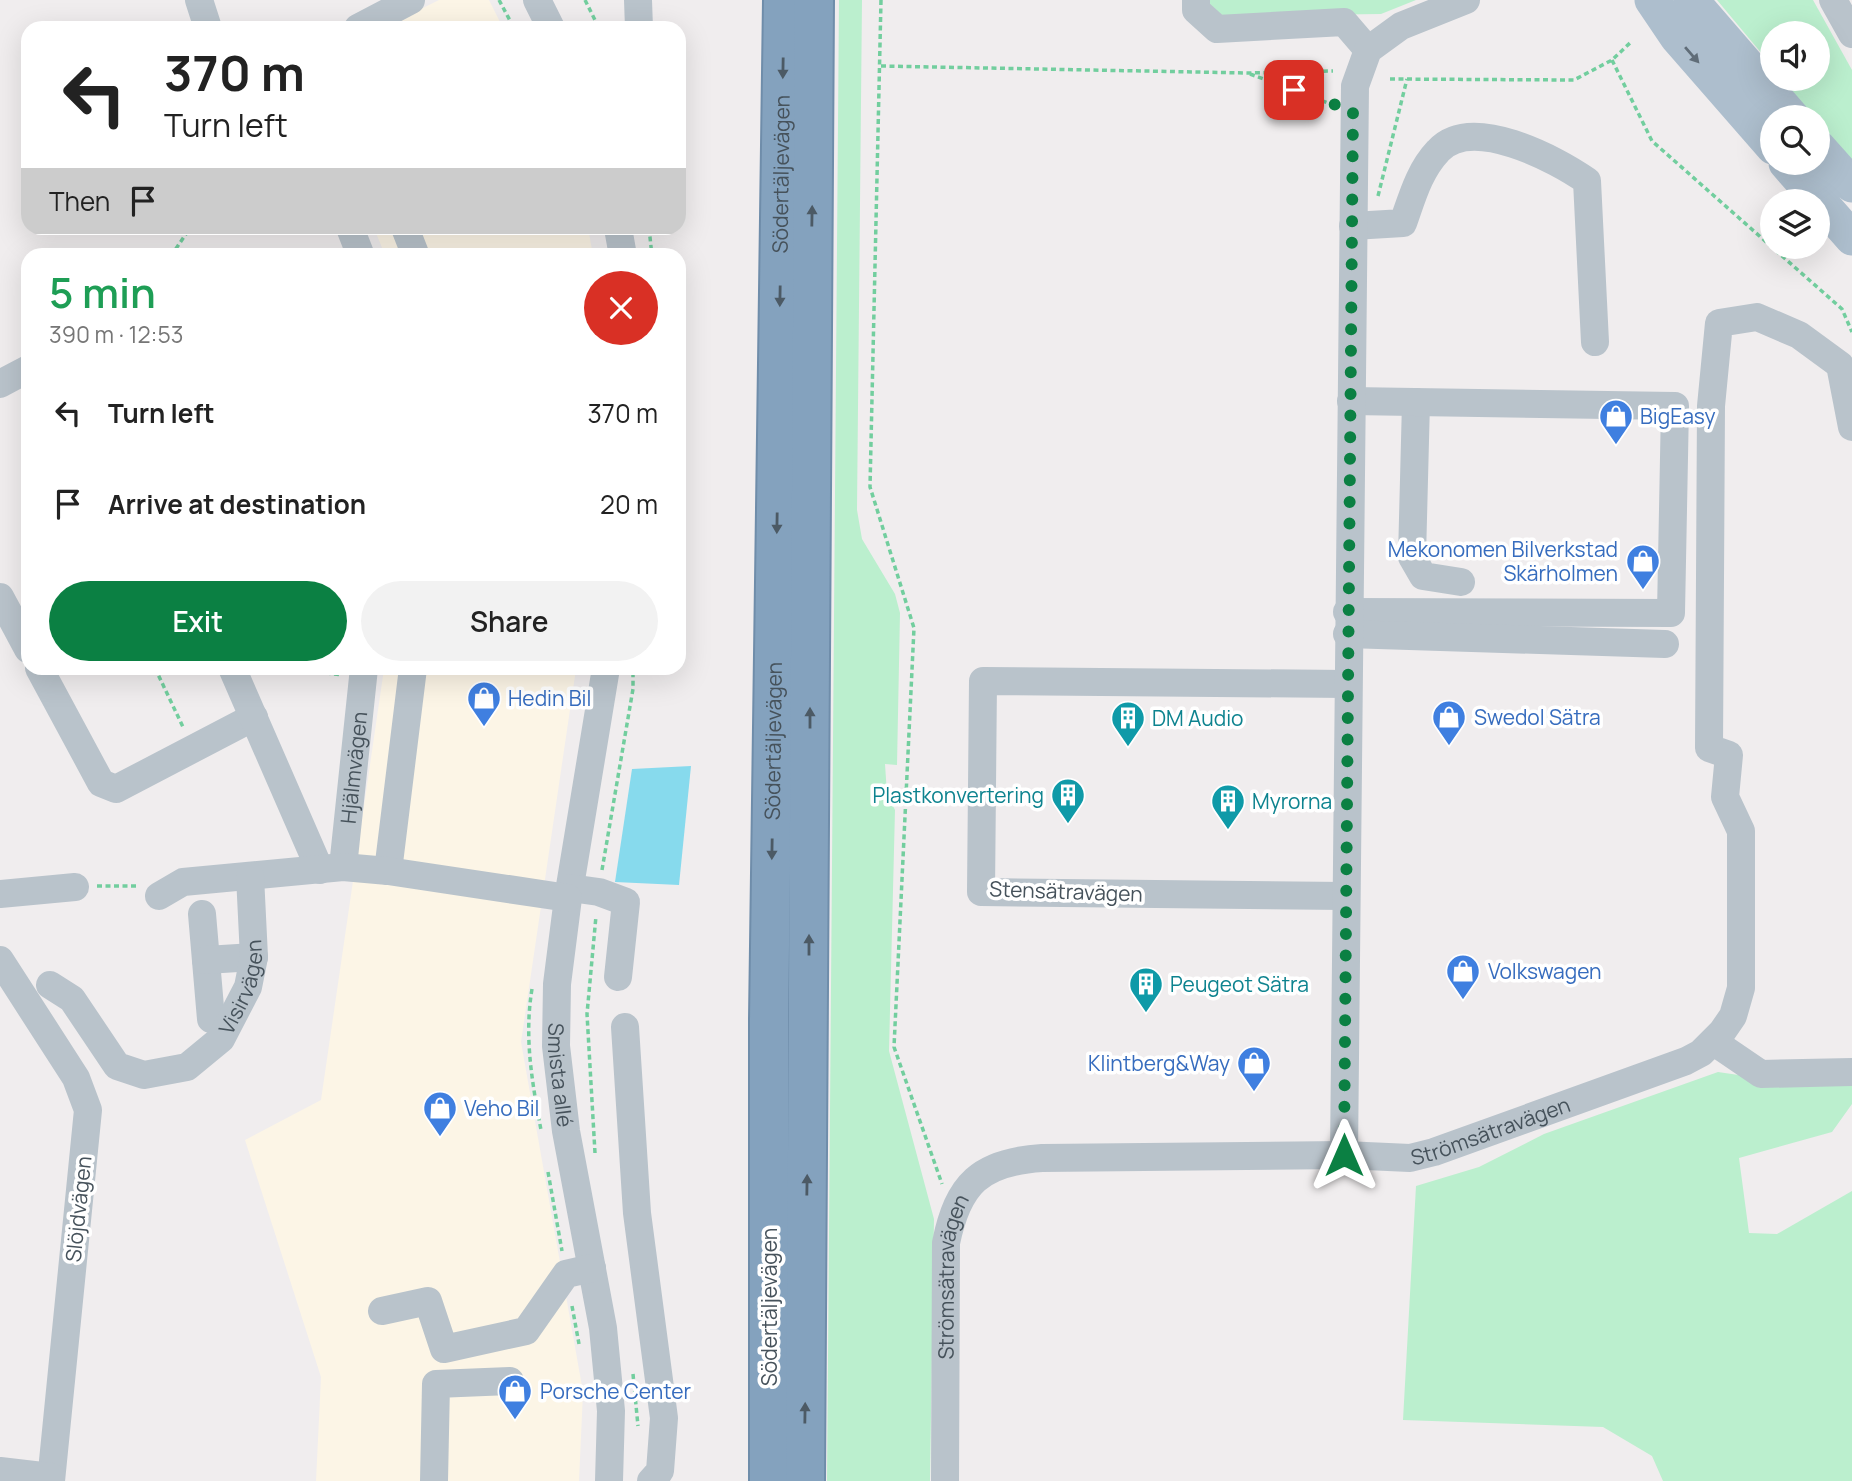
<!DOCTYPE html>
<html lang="en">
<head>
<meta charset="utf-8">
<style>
	:root { --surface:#fff; --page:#f2f2f2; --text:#222; --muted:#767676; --accent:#0b8043 }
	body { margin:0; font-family:Manrope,sans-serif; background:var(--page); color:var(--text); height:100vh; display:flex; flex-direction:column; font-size:26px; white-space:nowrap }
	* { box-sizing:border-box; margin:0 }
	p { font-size:23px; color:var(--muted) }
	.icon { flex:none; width:38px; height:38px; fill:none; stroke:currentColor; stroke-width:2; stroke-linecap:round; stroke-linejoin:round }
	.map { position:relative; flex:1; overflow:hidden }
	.side { position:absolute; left:21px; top:248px; width:665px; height:427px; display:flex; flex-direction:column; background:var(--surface); border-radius:21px; box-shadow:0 7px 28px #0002 }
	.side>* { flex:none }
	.hud { position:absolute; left:21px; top:21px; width:665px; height:214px; border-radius:21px; box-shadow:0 7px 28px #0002; background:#fff; color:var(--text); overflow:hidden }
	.controls { position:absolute; left:1760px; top:21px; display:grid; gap:14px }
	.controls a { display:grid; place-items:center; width:70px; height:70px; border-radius:50%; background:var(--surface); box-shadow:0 7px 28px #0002; font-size:35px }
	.pin { position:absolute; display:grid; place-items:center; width:60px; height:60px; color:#fff; margin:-30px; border-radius:14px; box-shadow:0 4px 10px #0006 }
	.me { position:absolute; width:77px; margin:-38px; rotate:0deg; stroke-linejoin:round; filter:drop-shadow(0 0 5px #0008) }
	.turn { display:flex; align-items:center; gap:24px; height:147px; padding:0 28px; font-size:32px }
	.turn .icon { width:91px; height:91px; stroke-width:2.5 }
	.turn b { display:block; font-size:49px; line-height:60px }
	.then { display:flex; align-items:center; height:66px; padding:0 28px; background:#0003; gap:14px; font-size:26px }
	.round { display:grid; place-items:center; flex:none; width:74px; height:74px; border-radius:37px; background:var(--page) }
	.overview { display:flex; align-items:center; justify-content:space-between; height:119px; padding:0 28px }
	h1 { font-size:42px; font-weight:600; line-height:52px; color:#1e9e55 }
	.action { display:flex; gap:14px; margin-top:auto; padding:14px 28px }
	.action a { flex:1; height:80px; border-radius:42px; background:var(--accent); color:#fff; font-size:28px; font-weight:600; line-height:80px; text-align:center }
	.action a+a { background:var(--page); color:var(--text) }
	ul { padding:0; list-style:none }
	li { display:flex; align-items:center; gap:21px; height:91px; padding:0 28px }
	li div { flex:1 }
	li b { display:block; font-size:26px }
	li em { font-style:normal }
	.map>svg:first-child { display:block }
</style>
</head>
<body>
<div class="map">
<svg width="1852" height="1481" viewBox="0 0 1852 1481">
	<rect width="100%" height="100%" fill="#f0edee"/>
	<!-- commercial -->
	<path fill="#fcf5e6" d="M 439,0 L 489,0 L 503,28 L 383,28 Z
		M 374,228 L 588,228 L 593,255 L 385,255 Z
		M 384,669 L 576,669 L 521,1042 L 583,1392 L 579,1481 L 316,1481 L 321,1377 L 245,1140 L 321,1100 Z"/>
	<!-- green -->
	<path fill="#bbefce" d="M 839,0 L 862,0 L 857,510 L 862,539 L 895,594 L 900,613 L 897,765 L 885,764 L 887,794 L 895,810 L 889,1051 L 934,1219 L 930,1481 L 827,1481 Z
		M 1204,0 L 1416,0 L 1381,14 L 1223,16 Z
		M 1717,0 L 1813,0 L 1852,70 L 1852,162 L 1818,122 L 1818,117 L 1814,117 L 1782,79 L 1818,79 L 1818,33 L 1773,33 L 1773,67 Z
		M 1718,1072 L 1766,1079 L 1852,1083 L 1852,1104 L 1832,1132 L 1739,1158 L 1749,1233 L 1777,1234 L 1852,1191 L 1852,1481 L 1663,1481 L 1652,1456 L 1603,1427 L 1403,1420 L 1416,1186 L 1479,1167 L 1544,1134 Z"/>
	<!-- water -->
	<path fill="#87daed" d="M 691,766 L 679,885 L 615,882 L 632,769 Z"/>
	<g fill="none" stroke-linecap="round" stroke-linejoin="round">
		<!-- highway casing -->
		<g stroke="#6f8daa" stroke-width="42">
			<g id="highway">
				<path id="s5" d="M 769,1481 L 769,1019 L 783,0"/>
				<path d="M 805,1481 L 814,0"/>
			</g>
		</g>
		<!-- path -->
		<path stroke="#72ce9e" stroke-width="3.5" stroke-dasharray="5 3.5" stroke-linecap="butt" d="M 499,0 L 514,28
			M 585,0 L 599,28
			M 881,0 L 870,487 L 914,628 L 894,1047 L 942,1184
			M 1612,60 L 1652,141 L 1842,309 L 1852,332
			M 881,66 L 1248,73 L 1333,71
			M 1250,74 L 1331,104
			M 1390,79 L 1574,80 L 1612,60 L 1631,42
			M 1378,196 L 1407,79
			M 649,228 L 652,256
			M 171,256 L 190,228
			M 155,668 L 183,727
			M 292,668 L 342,675
			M 602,870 L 633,689 L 633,668
			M 97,886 L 138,886
			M 532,989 C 524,1037 532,1082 541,1130
			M 595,1153 L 587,1014 L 596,916
			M 548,1172 L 562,1251
			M 572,1306 L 579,1344
			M 633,1374 L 638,1426"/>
		<!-- minor -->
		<g stroke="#b9c3cb" stroke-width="28">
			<path d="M 199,0 L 208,28"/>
			<path d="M 537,0 L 551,28"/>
			<path d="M 638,0 L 639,28"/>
			<path d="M 1196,0 L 1196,10 L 1217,29 L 1344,22 L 1368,50"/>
			<path d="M 1833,0 L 1852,34"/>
			<path d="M 358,28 L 411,0"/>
			<path d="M 1353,226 L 1403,223 C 1412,198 1419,171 1438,151 C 1471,114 1556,159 1587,181 L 1595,342"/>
			<path d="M 350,228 L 361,256"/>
			<path d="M 405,228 L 416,256"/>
			<path d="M 618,228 L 623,256"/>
			<path d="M 0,384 L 28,369"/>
			<path d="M 1416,402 L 1412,557 L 1423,576 L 1461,582"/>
			<path d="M 0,597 L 28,649"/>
			<path d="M 1347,612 L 1671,613 L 1675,406 L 1351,401"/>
			<path d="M 1347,634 L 1665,644"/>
			<path d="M 39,668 L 101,783 L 116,789 L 254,717"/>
			<path d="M 232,668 L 320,870"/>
			<path id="s1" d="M 606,668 L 568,898 L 557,984 L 556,1046 L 566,1131 L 603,1328 L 611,1411 L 609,1481"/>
			<path id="s2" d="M 343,867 L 364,668"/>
			<path d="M 388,871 L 413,668"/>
			<path d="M 570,888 L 599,892 L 626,902 L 618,977"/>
			<path d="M 0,894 L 75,887"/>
			<path d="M 159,896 L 183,882 L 343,867 L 388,871 L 568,898"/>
			<path d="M 1345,896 L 981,892 L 983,681 L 1347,684"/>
			<path d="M 202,914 L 211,1019"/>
			<path d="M 0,960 L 76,1078 L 88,1110 L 51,1481"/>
			<path d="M 206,960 L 254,957"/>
			<path id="s3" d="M 50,985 L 72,999 L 117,1066 L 144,1075 L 187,1067 L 221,1039 L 248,987 L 254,957 L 250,876"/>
			<path d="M 625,1027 L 637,1213 L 664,1418 L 660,1471 L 651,1481"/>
			<path d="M 1714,1042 L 1761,1074 L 1852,1072"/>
			<path d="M 1344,1155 L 1355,86 L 1368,50 L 1401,26 L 1466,0"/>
			<path d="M 382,1311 L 428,1301 L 444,1349 L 526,1331 L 566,1274 L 592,1268"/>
			<path d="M 0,1471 L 51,1477"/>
			<path d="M 434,1481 L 436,1384 L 510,1381"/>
			<path id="s4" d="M 945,1481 L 946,1243 C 958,1184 980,1162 1042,1158 L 1344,1155 L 1410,1158 L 1434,1152 L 1686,1061 L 1701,1053 L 1722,1032 L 1733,1016 L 1741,988 L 1741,831 L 1725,797 L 1729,755 L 1709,748 L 1711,406 L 1719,323 L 1757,317 L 1799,335 L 1840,365 L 1852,427"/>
		</g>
		<!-- major -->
		<path stroke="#adbecd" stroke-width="35" d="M 1652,0 L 1677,37 L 1773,147
			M 1691,0 L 1792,117
			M 1818,147 L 1852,185
			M 1786,163 L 1852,238"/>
		<!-- highway -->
		<use href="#highway" stroke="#84a2be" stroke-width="38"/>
	</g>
	<!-- one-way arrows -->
	<defs><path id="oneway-solid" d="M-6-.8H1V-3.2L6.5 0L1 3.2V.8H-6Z" transform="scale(1.75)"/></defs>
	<use fill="#606d78" href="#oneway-solid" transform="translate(1692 55) rotate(49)"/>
	<g fill="#4c5a65">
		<use href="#oneway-solid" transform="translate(783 68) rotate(91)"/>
		<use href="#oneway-solid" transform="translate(812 216) rotate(-89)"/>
		<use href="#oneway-solid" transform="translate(780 296) rotate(91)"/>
		<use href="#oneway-solid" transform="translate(777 523) rotate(91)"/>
		<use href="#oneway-solid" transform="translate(810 718) rotate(-90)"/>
		<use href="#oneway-solid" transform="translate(772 849) rotate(91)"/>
		<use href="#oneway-solid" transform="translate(809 945) rotate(-90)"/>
		<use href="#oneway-solid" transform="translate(807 1185) rotate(-89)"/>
		<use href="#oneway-solid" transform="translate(805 1413) rotate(-89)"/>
	</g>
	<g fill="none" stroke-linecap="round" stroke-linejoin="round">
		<!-- route -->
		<path stroke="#0b8043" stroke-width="12" stroke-dasharray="0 21.6" d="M 1294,90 L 1353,111 L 1344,1155"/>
	</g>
	<!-- icons -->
	<defs>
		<g id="shop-pin" transform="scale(1.75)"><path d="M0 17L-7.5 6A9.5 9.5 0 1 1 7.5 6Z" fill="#3f7fe0" stroke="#fff"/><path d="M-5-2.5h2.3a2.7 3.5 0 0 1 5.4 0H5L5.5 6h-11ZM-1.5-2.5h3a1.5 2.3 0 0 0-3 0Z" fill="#fff"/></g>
		<g id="building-pin" transform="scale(1.75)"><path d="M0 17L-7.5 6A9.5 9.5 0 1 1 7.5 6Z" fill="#0f9aa8" stroke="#fff"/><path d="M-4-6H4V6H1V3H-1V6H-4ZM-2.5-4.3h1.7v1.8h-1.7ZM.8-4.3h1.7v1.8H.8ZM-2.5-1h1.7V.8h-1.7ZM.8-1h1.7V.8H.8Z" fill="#fff"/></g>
	</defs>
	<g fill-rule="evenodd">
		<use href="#shop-pin" x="1616" y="416"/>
		<use href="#shop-pin" x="1643" y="561"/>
		<use href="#shop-pin" x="484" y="698"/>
		<use href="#shop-pin" x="1449" y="717"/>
		<use href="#building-pin" x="1128" y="718"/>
		<use href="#building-pin" x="1068" y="795"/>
		<use href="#building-pin" x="1228" y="801"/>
		<use href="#shop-pin" x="1463" y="971"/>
		<use href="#building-pin" x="1146" y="984"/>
		<use href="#shop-pin" x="1254" y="1063"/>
		<use href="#shop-pin" x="440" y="1108"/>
		<use href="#shop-pin" x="515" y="1391"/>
	</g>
	<g text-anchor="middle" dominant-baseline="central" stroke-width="7" stroke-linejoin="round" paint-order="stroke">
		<!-- street labels -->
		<g font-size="21" fill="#46525b" stroke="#fff">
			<text stroke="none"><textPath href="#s5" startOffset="1307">Södertäljevägen</textPath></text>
			<text stroke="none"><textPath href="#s5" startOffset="740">Södertäljevägen</textPath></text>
			<text stroke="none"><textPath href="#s2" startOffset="100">Hjälmvägen</textPath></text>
			<text transform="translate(1066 891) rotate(2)">Stensätravägen</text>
			<text stroke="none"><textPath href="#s3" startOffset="280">Visirvägen</textPath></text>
			<text stroke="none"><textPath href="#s1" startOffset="411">Smista allé</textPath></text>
			<text stroke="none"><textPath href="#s4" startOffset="833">Strömsätravägen</textPath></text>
			<text transform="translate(78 1209) rotate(-84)">Slöjdvägen</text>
			<text stroke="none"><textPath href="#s4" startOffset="205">Strömsätravägen</textPath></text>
			<text transform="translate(769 1307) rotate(-90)">Södertäljevägen</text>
		</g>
		<!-- shop labels -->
		<g font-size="21" fill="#366cbe" stroke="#fff" text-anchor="start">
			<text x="1640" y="416">BigEasy</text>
			<text x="1618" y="549" text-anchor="end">Mekonomen Bilverkstad<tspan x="1618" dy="24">Skärholmen</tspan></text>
			<text x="508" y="698">Hedin Bil</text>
			<text x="1474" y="717">Swedol Sätra</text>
			<text x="1488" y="971">Volkswagen</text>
			<text x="1230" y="1063" text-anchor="end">Klintberg&amp;Way</text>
			<text x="464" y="1108">Veho Bil</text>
			<text x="540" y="1391">Porsche Center</text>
		</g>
		<!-- culture labels -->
		<g font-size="21" fill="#0d838f" stroke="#fff" text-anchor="start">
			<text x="1152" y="718">DM Audio</text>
			<text x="1044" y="795" text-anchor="end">Plastkonvertering</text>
			<text x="1252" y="801">Myrorna</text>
			<text x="1170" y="984">Peugeot Sätra</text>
		</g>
	</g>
</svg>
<div class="controls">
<a><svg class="icon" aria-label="sound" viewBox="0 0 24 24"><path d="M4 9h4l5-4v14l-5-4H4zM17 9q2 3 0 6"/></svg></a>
<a><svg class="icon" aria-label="search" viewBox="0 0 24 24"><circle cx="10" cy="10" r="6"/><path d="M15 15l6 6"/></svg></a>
<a><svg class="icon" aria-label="layers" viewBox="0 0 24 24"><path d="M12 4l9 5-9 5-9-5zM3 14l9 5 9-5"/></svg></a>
</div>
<div class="pin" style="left:1294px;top:90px;background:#d93025"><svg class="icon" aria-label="arrive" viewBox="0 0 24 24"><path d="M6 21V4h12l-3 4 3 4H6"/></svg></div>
<svg class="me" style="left:1344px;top:1155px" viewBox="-20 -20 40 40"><path d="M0-17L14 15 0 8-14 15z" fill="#0b8043" stroke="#fff" stroke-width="4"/></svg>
<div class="hud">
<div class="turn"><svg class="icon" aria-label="left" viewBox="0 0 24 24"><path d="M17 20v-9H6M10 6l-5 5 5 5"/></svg><div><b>370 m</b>Turn left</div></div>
<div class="then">Then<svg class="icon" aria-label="arrive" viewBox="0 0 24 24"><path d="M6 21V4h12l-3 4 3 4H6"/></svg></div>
</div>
<section class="side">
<div class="overview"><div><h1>5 min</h1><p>390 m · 12:53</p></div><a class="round" style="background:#d93025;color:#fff"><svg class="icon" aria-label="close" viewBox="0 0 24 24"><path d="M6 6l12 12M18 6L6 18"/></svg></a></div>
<ul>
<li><svg class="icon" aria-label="left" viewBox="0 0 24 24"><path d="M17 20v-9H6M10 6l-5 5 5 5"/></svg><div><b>Turn left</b></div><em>370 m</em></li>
<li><svg class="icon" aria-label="arrive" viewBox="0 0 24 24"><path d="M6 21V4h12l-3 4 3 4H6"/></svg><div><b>Arrive at destination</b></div><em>20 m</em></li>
</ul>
<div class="action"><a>Exit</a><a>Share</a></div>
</section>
</div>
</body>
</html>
